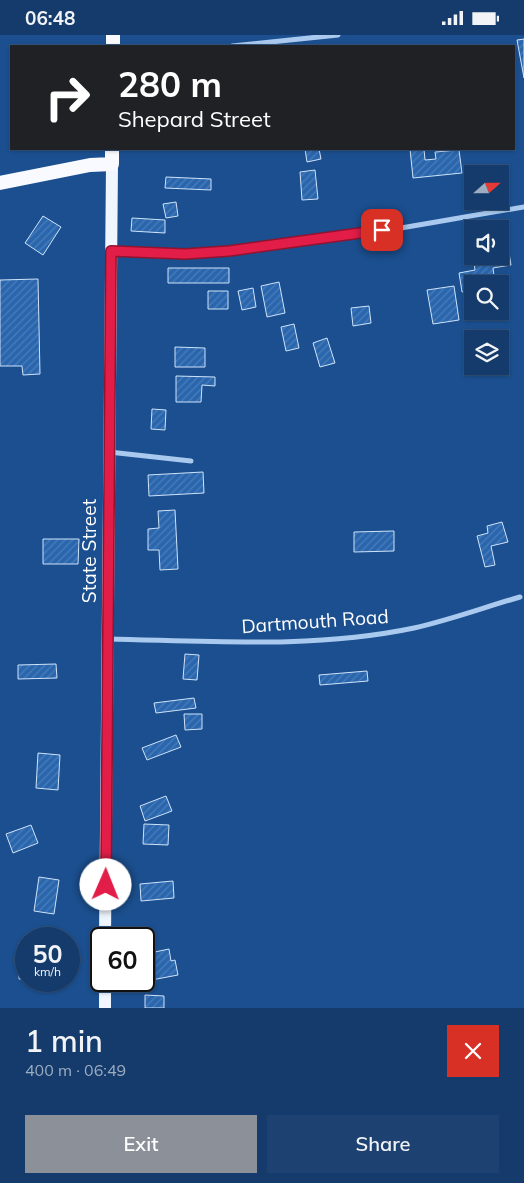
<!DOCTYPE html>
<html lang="en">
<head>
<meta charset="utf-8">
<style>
	:root { --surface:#143b6b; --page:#1d4271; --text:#f1f3f6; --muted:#9dadc1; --line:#33557e; --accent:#8c9099 }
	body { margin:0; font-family:Mulish,sans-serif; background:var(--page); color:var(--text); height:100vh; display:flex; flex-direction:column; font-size:19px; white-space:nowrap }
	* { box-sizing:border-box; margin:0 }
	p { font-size:16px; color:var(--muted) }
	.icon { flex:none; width:28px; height:28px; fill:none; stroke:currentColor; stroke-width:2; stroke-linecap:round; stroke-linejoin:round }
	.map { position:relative; height:973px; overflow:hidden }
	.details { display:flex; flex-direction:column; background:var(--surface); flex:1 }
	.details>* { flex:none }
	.guide { position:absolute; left:10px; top:10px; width:505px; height:105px; border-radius:0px; box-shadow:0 1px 4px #0004,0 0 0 1px var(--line); background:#202124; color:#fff; overflow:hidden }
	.needle { width:32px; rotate:69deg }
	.buttons { position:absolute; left:464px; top:130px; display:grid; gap:10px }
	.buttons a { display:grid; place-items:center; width:45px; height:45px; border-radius:0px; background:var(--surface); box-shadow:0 1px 4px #0004,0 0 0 1px var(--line); font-size:25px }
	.speed { position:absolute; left:15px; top:892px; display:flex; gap:10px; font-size:25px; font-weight:700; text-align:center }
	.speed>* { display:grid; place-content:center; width:65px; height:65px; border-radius:50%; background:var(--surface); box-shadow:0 1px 4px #0004,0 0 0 1px var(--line); line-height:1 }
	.speed small { font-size:12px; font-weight:400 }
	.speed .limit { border:2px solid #111; border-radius:8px; background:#fff; color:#111 }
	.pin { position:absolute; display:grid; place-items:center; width:42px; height:42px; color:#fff; margin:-21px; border-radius:10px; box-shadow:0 2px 8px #0006 }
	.me { position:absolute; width:55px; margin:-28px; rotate:1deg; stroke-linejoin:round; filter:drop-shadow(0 0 4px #0008) }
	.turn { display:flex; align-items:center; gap:18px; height:105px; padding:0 25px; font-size:22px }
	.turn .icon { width:65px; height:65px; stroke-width:2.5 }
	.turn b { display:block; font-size:35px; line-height:42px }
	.round { display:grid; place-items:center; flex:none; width:52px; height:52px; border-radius:0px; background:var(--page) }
	.head { display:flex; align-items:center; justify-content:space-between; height:85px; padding:0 25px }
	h1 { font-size:30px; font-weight:600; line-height:38px }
	.primary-button { display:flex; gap:10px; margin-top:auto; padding:10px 25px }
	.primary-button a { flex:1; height:58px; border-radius:0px; background:var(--accent); color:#fff; font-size:20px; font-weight:600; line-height:58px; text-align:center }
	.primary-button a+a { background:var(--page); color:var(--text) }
	.status { display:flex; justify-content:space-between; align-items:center; height:35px; padding:0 25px; background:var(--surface); direction:ltr }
	.status svg { height:14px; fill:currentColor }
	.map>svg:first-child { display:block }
</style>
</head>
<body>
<div class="status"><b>06:48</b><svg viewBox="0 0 49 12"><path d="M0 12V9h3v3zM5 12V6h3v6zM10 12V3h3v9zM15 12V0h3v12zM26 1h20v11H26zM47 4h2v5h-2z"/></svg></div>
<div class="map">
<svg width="524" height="973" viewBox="0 0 524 973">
	<defs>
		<pattern id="building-hatch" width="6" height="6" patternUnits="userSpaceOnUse" patternTransform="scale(1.25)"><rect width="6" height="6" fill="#2a66ad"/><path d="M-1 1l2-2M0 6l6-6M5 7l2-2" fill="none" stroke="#4a7db9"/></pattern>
	</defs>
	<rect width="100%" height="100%" fill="#1b4f8f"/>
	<!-- building -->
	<path fill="url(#building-hatch)" stroke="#cfe3fa" d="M 524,4 L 524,43 L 517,5 Z
		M 305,114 L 319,114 L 321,124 L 307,127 Z
		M 410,114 L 424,114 L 425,125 L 436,124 L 435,117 L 459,115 L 462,138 L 413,143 Z
		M 315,135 L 318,164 L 302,165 L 300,137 Z
		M 166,142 L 211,144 L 211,155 L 165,153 Z
		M 176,167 L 178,181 L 166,183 L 163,169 Z
		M 43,181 L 61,192 L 43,220 L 25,208 Z
		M 132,183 L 165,185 L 165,198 L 131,196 Z
		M 506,200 L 511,230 L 493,233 L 494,241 L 476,244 L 477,249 L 472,249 L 472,255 L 462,257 L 459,238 L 475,235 L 473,221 L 500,221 L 500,201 Z
		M 168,233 L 229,233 L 229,248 L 168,248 Z
		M 38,244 L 40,339 L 23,340 L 22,331 L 0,331 L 0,245 Z
		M 279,247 L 285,278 L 267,282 L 261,251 Z
		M 454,251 L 459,285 L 433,289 L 427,255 Z
		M 253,253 L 256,272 L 242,275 L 238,256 Z
		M 208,256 L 228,256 L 228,274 L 208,274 Z
		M 369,271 L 371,288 L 353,291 L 351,273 Z
		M 294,289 L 299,313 L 286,316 L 281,292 Z
		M 327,303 L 335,328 L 320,332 L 313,308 Z
		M 175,312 L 205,313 L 205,332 L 175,332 Z
		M 176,341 L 215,342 L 215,351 L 202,350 L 201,367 L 176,367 Z
		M 152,374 L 166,375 L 165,395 L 151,394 Z
		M 203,437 L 204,458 L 149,461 L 148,440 Z
		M 175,475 L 178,534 L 160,535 L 159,515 L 148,515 L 148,494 L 159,493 L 158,476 Z
		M 502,487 L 508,507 L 491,511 L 495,530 L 485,532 L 477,501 L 488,498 L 487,491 Z
		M 394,496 L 394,516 L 354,517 L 354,497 Z
		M 43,504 L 79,504 L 78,529 L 43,529 Z
		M 185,619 L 199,620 L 197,645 L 183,644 Z
		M 56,629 L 57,643 L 18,644 L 18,630 Z
		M 367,636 L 368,646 L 320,650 L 319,640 Z
		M 194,663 L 196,673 L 156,678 L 154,668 Z
		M 184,679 L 202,679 L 202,694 L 185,695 Z
		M 176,700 L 181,712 L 147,725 L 142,713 Z
		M 38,718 L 60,720 L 58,755 L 36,753 Z
		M 166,761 L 172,776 L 145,786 L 140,771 Z
		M 144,789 L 169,790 L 168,810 L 143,809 Z
		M 31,790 L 38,808 L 13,818 L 6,799 Z
		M 39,842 L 59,845 L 54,879 L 34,876 Z
		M 173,846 L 174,863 L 141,866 L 140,849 Z
		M 19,908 L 26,908 L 26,944 L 19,944 Z
		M 169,914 L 171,926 L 175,925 L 178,940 L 146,946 L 144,925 L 151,924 L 150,918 Z
		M 145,960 L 164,961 L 164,973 L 145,973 Z"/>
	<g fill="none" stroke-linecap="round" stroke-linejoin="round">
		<!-- minor -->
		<path stroke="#a9c9ee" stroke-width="5" d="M 232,11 L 338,0
			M 112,216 C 137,217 163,220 188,219 C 300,214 414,190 524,172
			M 109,417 L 191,426
			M 108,604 C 209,606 314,614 414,593 C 450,585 485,572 520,562"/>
		<!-- primary -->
		<path stroke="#f0f6ff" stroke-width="12" d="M 105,904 L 112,129
			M 105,973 L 105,946"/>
		<!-- trunk -->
		<path stroke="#f8faff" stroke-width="14" d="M 113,0 L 113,11
			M 0,148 L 90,130 L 112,129 L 112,114"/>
	</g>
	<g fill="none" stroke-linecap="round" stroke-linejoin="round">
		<!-- route casing -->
		<g stroke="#92132f" stroke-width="12">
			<path id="route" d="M 106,850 L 111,216 L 185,219 L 229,216 L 382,195"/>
		</g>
		<!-- route -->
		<use href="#route" stroke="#e11d48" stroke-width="9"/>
	</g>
	<g text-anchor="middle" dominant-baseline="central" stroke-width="5" stroke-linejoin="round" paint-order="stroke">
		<!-- street labels -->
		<g font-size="19" fill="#fff" stroke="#1b4f8f">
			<text transform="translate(89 516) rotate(-90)">State Street</text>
			<text transform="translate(315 586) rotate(-4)">Dartmouth Road</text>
		</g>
	</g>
</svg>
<div class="buttons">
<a><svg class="needle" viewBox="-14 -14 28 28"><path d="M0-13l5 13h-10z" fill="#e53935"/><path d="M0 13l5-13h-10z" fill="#9dadc1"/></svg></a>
<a><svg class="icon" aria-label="sound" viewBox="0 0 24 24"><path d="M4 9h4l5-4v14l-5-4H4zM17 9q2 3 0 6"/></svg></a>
<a><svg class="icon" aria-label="search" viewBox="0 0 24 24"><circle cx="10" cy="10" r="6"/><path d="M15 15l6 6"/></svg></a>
<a><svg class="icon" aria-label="layers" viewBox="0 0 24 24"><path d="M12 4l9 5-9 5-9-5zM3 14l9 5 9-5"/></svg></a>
</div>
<div class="speed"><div>50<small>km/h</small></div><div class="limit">60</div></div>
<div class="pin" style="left:382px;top:195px;background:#d93025"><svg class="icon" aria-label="arrive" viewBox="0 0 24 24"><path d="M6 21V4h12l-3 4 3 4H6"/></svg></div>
<svg class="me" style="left:106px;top:850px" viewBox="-20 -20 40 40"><circle r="19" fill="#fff"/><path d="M0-13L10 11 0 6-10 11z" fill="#e11d48"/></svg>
<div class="guide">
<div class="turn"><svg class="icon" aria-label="right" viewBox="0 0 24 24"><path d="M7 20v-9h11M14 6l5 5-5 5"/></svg><div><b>280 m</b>Shepard Street</div></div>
</div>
</div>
<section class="details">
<div class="head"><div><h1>1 min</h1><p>400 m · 06:49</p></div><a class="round" style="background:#d93025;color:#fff"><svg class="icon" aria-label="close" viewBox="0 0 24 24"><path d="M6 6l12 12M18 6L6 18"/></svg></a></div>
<div class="primary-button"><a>Exit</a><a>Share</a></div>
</section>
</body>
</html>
